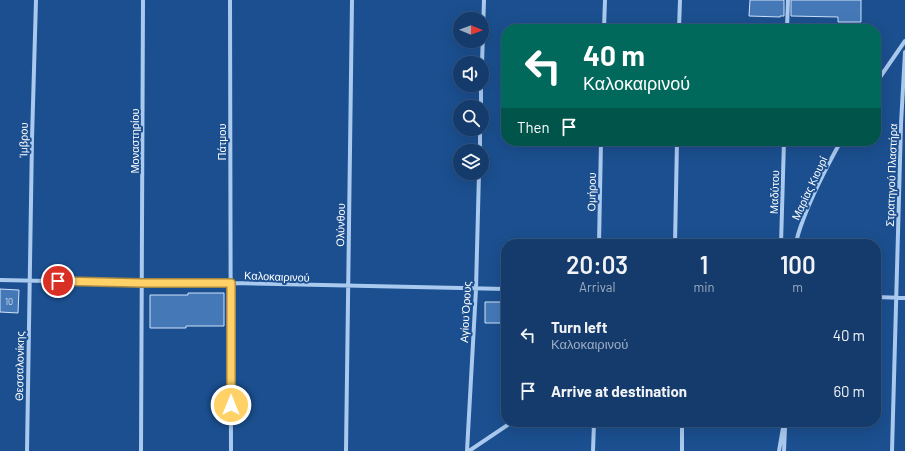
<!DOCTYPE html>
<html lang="en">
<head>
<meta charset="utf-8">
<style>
	:root { --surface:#143b6b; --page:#214673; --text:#f1f3f6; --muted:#9dadc1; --line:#33557e }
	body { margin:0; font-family:Barlow,sans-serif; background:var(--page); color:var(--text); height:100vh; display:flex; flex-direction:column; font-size:15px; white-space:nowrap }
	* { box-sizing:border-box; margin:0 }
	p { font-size:13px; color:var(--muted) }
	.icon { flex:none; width:22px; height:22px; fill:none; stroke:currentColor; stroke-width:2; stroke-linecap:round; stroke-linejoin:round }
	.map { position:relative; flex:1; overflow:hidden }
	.sheet { position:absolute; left:501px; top:239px; width:380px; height:188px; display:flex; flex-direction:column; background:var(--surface); border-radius:16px; box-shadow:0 4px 16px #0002,0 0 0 1px var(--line) }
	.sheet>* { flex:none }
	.top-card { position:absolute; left:501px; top:24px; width:380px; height:122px; border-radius:16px; box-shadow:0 4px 16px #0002,0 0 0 1px var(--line); background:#00695c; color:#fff; overflow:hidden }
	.needle { width:26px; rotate:91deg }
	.controls { position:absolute; left:453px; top:12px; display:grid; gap:8px }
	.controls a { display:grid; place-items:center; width:36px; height:36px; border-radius:50%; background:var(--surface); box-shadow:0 4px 16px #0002,0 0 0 1px var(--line); font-size:20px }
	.pin { position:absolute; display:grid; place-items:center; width:34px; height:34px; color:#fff; margin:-17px; border:2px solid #fff; border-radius:50%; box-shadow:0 1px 4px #0007 }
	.me { position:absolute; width:44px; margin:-22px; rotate:0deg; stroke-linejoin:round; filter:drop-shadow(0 0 3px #0008) }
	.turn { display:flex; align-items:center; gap:14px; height:84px; padding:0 16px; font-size:18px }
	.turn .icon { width:52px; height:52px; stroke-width:2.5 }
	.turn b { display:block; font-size:28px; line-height:34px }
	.then { display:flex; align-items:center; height:38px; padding:0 16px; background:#0003; gap:8px; font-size:15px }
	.eta { display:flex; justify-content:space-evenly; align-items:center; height:68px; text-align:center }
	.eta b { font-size:24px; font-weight:600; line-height:28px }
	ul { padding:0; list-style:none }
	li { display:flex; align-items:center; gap:12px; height:56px; padding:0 16px }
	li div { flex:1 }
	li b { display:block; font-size:15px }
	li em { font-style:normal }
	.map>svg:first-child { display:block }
</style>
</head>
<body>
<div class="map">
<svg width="905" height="451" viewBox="0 0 905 451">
	<rect width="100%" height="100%" fill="#1b4f8f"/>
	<!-- building -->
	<path fill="#4478b7" stroke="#cfe3fa" d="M 750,0 L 784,0 L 784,16 L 780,16 L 780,17 L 749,16 Z
		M 791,0 L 861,0 L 861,22 L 838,22 L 838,17 L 791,16 Z
		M 0,289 L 19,290 L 18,313 L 0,312 Z
		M 188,293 L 224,293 L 224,326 L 186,326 L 186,328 L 150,328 L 150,295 L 188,295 Z
		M 485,302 L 506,302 L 506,323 L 485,323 Z"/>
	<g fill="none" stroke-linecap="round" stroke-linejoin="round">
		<!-- street -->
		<path stroke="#a9c9ee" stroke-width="4" d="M 230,0 L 231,451
			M 604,29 L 605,0
			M 679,29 L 680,0
			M 787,29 L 788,0
			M 482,64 L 484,0
			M 876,83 L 905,41
			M 481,107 L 481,85
			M 480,151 L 480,129
			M 599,244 L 601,141
			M 675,244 L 677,141
			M 781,244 L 784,141
			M 796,244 C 797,236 800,228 803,220 C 813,193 827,166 841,141
			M 0,280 L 142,283 L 231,283 L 506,289
			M 876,297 L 905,298
			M 27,451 L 32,139 L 36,0
			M 141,451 L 143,0
			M 346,451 L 352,0
			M 467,451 L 476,289 L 479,173
			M 469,451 L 512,422
			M 593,451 L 594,422
			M 682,451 L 682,422
			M 779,451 L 784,422
			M 784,451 L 785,428
			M 892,451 L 901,124 L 905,52"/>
	</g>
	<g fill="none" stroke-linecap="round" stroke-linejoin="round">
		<!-- route casing -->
		<g stroke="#a68842" stroke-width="10">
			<path id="route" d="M 58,281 L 142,283 L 231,283 L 231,405"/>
		</g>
		<!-- route -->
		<use href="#route" stroke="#ffd166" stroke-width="7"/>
	</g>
	<g text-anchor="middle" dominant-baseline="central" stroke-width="4" stroke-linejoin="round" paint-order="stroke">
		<!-- number labels -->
		<g font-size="9" fill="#d0dded">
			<text x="9" y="301">10</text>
		</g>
		<!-- street labels -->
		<g font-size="11" fill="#fff" stroke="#1b4f8f">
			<text transform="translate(23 140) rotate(-89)">Ίμβρου</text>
			<text transform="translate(134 141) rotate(-90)">Μοναστηρίου</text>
			<text transform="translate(221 142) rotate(-90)">Πάτμου</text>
			<text transform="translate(891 175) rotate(-88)">Στρατηγού Πλαστήρα</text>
			<text transform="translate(809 188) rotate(-65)">Μαρίας Κιουρί</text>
			<text transform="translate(591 192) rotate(-89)">Ομήρου</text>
			<text transform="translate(774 192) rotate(-88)">Μαδύτου</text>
			<text transform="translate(340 225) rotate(-89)">Ολύνθου</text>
			<text transform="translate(277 276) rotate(2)">Καλοκαιρινού</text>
			<text transform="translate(465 312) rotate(-87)">Αγίου Όρους</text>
			<text transform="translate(19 366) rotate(-89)">Θεσσαλονίκης</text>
		</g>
	</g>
</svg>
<div class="controls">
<a><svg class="needle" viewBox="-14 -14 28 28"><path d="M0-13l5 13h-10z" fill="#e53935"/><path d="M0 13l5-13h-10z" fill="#9dadc1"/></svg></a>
<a><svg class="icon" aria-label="sound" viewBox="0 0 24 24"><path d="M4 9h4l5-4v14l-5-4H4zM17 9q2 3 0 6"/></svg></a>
<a><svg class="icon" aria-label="search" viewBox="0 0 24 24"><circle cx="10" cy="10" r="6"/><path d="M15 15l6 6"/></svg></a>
<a><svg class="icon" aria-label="layers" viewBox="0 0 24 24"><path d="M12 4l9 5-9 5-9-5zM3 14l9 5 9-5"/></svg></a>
</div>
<div class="pin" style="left:58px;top:281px;background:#d93025"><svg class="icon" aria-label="arrive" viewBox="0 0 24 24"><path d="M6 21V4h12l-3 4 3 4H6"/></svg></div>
<svg class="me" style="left:231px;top:405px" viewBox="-20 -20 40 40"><circle r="17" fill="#ffd166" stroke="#fff" stroke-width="3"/><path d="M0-11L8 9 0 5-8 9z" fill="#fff"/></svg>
<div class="top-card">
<div class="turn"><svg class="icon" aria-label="left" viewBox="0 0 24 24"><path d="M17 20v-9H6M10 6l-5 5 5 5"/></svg><div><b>40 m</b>Καλοκαιρινού</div></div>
<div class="then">Then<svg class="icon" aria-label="arrive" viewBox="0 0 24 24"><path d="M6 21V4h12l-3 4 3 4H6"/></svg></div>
</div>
<section class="sheet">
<div class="eta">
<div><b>20:03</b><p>Arrival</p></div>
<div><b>1</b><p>min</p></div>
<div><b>100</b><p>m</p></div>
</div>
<ul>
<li><svg class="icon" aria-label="left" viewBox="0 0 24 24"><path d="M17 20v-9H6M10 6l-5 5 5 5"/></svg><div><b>Turn left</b><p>Καλοκαιρινού</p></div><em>40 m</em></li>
<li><svg class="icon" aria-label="arrive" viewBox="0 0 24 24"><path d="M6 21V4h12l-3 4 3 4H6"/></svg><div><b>Arrive at destination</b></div><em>60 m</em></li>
</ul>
</section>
</div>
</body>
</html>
